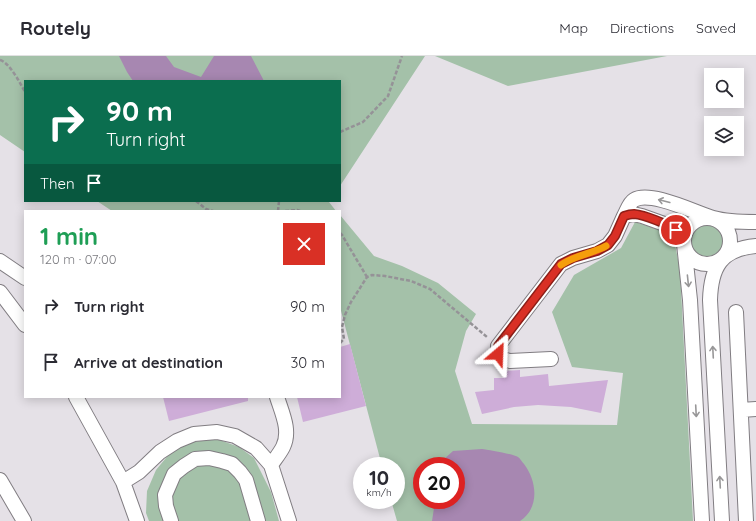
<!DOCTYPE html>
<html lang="en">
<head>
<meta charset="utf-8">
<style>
	:root { --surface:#fff; --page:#f2f2f3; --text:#2b2b33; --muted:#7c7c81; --line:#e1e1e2 }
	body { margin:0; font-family:Quicksand,sans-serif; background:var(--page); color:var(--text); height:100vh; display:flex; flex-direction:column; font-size:15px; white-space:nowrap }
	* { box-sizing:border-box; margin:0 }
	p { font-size:13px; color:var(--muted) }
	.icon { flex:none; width:22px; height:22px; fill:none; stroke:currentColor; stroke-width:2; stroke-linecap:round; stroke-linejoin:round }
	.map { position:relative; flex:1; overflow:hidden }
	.panel { position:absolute; left:24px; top:154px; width:317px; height:188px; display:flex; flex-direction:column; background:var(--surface); border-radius:0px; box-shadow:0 2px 10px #0003 }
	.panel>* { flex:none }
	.guide { position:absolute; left:24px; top:24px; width:317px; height:122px; border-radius:0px; box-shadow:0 2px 10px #0003; background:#0b6e4f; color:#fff; overflow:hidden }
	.tools { position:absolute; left:704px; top:12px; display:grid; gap:8px }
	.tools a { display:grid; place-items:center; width:40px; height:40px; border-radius:0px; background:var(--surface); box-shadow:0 2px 10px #0003; font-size:20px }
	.speed { position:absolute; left:353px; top:401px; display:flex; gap:8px; font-size:20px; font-weight:700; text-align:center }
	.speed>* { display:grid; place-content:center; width:52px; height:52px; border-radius:50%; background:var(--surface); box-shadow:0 2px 10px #0003; line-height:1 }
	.speed small { font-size:10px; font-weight:400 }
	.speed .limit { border:6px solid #d22; background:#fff; color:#111 }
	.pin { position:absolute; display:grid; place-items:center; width:34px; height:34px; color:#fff; margin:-17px; border:2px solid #fff; border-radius:50%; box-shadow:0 1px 4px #0007 }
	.me { position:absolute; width:44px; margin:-22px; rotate:26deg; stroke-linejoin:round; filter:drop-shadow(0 0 3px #0008) }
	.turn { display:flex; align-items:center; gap:14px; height:84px; padding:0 16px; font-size:18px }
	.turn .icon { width:52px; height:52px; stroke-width:2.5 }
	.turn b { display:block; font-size:28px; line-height:34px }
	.then { display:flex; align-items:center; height:38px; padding:0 16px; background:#0003; gap:8px; font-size:15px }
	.round { display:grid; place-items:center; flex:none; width:42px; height:42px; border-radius:0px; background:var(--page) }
	.head { display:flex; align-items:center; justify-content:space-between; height:68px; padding:0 16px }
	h1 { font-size:24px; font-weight:700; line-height:30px; color:#1e9e55 }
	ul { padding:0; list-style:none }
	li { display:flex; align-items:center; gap:12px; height:56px; padding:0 16px }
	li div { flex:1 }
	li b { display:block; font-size:15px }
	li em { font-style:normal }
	header { display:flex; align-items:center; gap:24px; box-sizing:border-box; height:56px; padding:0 20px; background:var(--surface); border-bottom:1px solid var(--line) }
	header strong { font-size:19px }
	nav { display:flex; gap:22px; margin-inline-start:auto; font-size:14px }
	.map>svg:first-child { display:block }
</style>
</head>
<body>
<header>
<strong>Routely</strong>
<nav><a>Map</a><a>Directions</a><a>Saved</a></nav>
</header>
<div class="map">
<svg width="756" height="465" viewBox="0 0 756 465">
	<rect width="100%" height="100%" fill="#e5e1e7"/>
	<!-- green -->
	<path fill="#a4c1a9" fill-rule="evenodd" d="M 0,0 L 425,0 L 340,130 L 340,25 L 25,25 L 25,96 L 0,79 Z
		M 435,0 L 667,0 L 508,30 Z
		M 97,145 L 330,145 L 329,146 L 336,155 L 112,155 Z
		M 340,159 L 374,200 L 402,210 L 438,227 L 476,258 L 466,275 L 455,315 L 472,368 L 617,369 L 623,317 L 572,311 L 552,256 L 574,219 L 621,192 L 635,166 L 673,178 L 680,214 L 693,465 L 397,465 L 391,444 L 396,444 L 396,410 L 382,410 L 340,251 ZM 422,410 L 456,410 L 456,444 L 422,444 Z
		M691 185a16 16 0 1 1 32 0a16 16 0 1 1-32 0Z
		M 217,383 L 239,391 L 254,402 L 271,436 L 279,465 L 149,465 L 146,457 L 147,435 L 156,414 L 170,397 L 192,386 Z"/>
	<!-- water -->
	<path fill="#a787b1" d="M 119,0 L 166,0 L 174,11 L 201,21 L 214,0 L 251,0 L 264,25 L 133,25 L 127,16 Z
		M 482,393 C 488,394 514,398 518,401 C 520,402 522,406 524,408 C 537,425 540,452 520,465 L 432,465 L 434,452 L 432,444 L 456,444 L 456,410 L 437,410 L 443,404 L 453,395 Z"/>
	<!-- building -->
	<path fill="#ceadd8" d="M 350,288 L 366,350 L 303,366 L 297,341 L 340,341 L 340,291 Z
		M 520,314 L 520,321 L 548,318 L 549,330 L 608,324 L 601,357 L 571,351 L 538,349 L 514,351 L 482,358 L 475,336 L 494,334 L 494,322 L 503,322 L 502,315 Z
		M 163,341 L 248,341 L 248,345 L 169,365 Z"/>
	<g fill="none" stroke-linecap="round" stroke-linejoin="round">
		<!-- minor casing -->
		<g stroke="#817d82" stroke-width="16">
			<path id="minor" d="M684 185a23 23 0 1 1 46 0a23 23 0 1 1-46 0Z
				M 0,205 L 25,222
				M 0,236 L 25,269
				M 736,256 L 746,465
				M 551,303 L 510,305 L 501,303 L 498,298 L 498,290 L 561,208 L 573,202 L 597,195 L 608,189 L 615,180 L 624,160
				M 76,341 L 123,426 L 137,465
				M 741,354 L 756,353
				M 271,409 C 275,403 280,397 283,391 C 291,375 282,357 277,341
				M 0,424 L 24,465
				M 123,426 L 139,416 L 160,396 L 177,385 L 194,378 L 217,376 L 235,380 L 256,392 L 271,409 L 289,465
				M 171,465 L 166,450 L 165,439 L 174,418 L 184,410 L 195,403 L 209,402 L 222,405 L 232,408 L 240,416 L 246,424 L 258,465
				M 702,465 L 690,244 L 684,188 L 676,174 L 670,170 L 642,160 L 633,158 L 624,160 C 627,155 629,147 634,144 C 650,134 696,157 713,162 C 727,166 742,166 756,166
				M 722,465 L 710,244 C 711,211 721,193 756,190"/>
		</g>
		<!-- path -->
		<path stroke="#959297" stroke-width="2.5" stroke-dasharray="4 2" stroke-linecap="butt" d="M 0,4 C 10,7 20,27 25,36
			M 340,76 L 363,66 L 388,40 L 402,0
			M 196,145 L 206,153 L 213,155
			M 278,155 L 279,145
			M 285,155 L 297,154 L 300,155
			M 340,177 L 342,179 L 367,221
			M 340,287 L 344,283 L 342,271 L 345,259 L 351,246 L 367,221 L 372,219 L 385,220 L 411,225 L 430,233 L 487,281"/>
		<!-- minor -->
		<use href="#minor" stroke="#fff" stroke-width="14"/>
	</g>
	<!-- one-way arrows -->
	<defs><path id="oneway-shaft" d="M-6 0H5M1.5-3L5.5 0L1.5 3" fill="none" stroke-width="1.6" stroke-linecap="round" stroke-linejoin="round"/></defs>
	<g stroke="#989798">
		<use href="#oneway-shaft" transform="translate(664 145) rotate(-166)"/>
		<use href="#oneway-shaft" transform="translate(688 225) rotate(84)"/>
		<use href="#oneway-shaft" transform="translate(713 296) rotate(-93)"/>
		<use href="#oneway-shaft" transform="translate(696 355) rotate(87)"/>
		<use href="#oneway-shaft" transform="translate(720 426) rotate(-93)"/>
	</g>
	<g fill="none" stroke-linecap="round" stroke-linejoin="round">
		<!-- route casing -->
		<g stroke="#8d1f18" stroke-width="10">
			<path id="route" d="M 498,298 L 498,290 L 561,208 L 573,202 L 597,195 L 608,189 L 615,180 L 624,160 C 627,159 631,158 634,158 C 645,159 667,168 676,174"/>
		</g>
		<!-- route -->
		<use href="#route" stroke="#d93025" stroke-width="7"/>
		<!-- slow -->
		<path stroke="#f59e0b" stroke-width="7" d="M 561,209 C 575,199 592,198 606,190"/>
	</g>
</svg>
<div class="tools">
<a><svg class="icon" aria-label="search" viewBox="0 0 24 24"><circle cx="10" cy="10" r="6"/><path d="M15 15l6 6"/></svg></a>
<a><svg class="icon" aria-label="layers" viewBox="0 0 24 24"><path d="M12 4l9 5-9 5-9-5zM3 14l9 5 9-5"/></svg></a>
</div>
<div class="speed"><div>10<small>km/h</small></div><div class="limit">20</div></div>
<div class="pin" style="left:676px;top:174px;background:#d93025"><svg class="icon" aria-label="arrive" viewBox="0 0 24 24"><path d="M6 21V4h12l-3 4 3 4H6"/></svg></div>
<svg class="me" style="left:498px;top:298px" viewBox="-20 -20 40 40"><path d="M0-17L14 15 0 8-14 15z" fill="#d93025" stroke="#fff" stroke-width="4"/></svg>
<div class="guide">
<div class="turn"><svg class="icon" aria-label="right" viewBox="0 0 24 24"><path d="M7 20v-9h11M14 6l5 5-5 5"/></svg><div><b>90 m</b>Turn right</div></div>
<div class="then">Then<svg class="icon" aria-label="arrive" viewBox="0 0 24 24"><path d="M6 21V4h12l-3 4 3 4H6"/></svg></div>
</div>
<section class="panel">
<div class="head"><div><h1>1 min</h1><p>120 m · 07:00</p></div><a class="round" style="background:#d93025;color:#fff"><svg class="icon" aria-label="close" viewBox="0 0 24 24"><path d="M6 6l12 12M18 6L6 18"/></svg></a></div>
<ul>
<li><svg class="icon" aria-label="right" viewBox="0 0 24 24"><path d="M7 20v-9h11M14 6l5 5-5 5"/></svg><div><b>Turn right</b></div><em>90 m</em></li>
<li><svg class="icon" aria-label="arrive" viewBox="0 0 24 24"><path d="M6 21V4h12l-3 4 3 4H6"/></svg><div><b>Arrive at destination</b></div><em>30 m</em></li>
</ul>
</section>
</div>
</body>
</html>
